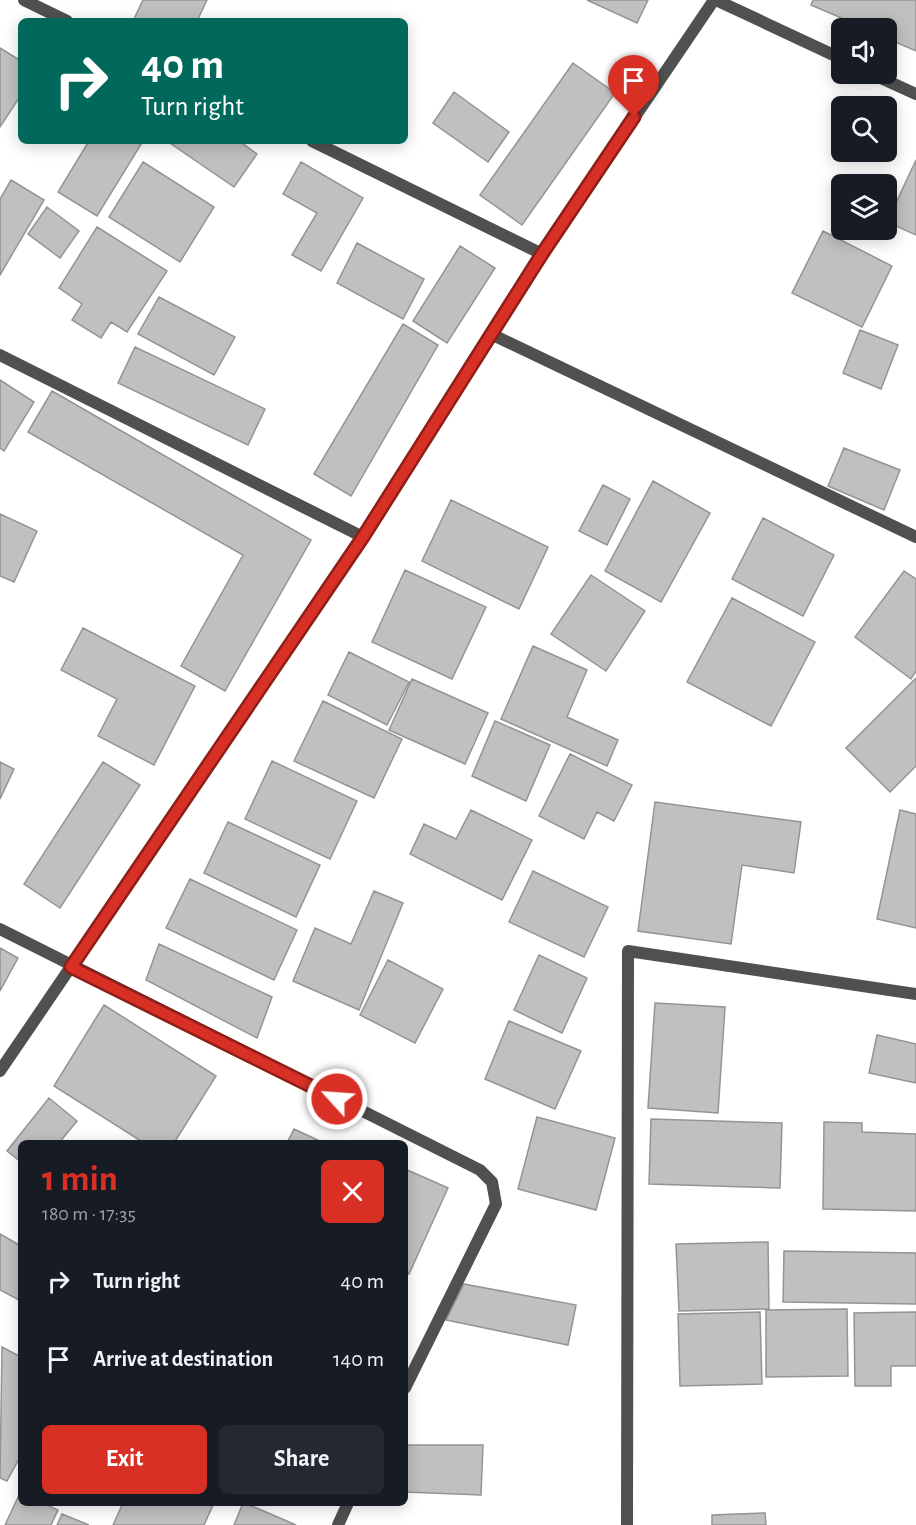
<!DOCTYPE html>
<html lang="en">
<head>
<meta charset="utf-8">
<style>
	:root { --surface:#171b24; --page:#242831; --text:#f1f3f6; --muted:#9ea1a6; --accent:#d93025 }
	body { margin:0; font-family:"Alegreya Sans",sans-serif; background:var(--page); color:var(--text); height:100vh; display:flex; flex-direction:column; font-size:22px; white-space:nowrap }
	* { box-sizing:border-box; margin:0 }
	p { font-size:20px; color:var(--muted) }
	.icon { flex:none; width:33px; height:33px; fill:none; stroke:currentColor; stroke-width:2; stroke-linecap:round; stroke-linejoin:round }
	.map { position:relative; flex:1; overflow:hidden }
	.panel { position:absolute; left:18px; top:1140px; width:390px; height:366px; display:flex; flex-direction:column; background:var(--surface); border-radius:9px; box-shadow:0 3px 15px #0003 }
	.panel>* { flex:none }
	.hud { position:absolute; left:18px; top:18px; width:390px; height:126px; border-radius:9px; box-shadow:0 3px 15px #0003; background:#00695c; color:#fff; overflow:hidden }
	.controls { position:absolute; left:831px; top:18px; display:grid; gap:12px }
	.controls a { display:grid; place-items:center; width:66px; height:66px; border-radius:9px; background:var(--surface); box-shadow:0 3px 15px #0003; font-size:30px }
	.pin { position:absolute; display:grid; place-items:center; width:51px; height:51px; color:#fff; margin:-62px -26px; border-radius:50% 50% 50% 0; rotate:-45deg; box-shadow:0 0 6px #0007 }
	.pin .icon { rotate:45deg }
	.me { position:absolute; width:66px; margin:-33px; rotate:296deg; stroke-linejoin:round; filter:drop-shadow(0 0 4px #0008) }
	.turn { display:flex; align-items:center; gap:21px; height:126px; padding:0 24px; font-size:27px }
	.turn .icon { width:78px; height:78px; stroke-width:2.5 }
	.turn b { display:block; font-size:42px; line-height:51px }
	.round { display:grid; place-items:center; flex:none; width:63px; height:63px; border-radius:9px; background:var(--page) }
	.overview { display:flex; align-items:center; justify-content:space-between; height:102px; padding:0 24px }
	h1 { font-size:36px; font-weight:700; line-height:45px; color:var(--accent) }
	.action { display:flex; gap:12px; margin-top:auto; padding:12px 24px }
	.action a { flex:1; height:69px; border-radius:9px; background:var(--accent); color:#fff; font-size:24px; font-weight:700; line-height:69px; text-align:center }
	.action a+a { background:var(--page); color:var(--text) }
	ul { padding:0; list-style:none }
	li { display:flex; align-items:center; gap:18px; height:78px; padding:0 24px }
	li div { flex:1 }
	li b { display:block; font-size:22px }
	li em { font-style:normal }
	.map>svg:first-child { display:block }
</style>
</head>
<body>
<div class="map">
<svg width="916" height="1525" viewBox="0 0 916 1525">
	<rect width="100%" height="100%" fill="#fff"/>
	<!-- building -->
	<path fill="#c0c0c0" stroke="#949494" stroke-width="1.5" d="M 143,0 L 207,0 L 197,21 L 133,21 Z
		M 587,0 L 648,0 L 637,23 Z
		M 813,0 L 916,0 L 916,51 L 886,38 L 886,28 L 865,28 L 811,5 Z
		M 0,48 L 21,61 L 21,95 L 0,127 Z
		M 573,63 L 615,93 L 522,225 L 480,195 Z
		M 454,92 L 509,132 L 488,162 L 433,123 Z
		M 89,141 L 143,141 L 97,216 L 58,192 Z
		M 167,141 L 239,141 L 257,154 L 234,187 Z
		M 916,160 L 916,235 L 887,222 Z
		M 143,162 L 214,207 L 180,262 L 109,217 Z
		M 301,162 L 363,198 L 321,271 L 292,255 L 317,213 L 283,194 Z
		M 11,180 L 44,200 L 0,275 L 0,199 Z
		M 47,207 L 79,231 L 60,258 L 28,234 Z
		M 97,227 L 167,271 L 127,332 L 111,322 L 101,338 L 72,320 L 82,304 L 59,288 Z
		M 823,231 L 892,266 L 862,327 L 792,293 Z
		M 357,243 L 424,279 L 403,319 L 337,283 Z
		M 460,246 L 495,268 L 447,343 L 413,321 Z
		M 159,297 L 235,337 L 214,375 L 138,334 Z
		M 403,324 L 438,345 L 351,496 L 314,474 Z
		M 860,330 L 898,345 L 881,389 L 843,373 Z
		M 135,347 L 265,409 L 248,445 L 118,383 Z
		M 0,380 L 34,402 L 4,451 L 0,448 Z
		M 52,391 L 311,540 L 225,691 L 181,666 L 243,555 L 28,432 Z
		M 844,448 L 900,470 L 884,510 L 828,486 Z
		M 653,481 L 710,513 L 661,602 L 605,571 Z
		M 603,485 L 630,499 L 607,545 L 579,531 Z
		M 451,500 L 548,547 L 519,609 L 422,561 Z
		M 0,514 L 37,531 L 14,582 L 0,576 Z
		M 763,518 L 834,555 L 803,616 L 732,579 Z
		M 405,570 L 486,607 L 452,679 L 372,642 Z
		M 904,571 L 916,579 L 916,671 L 911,679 L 855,637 Z
		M 591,575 L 645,611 L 606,671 L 551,634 Z
		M 732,598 L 815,642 L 771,726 L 687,682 Z
		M 83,628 L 195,686 L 154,765 L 98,736 L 117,699 L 61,670 Z
		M 533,646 L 587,670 L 567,717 L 618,740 L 607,766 L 501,719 Z
		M 349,652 L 409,682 L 387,725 L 328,695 Z
		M 916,678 L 916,766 L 890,792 L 846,748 Z
		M 412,679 L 488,713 L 465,764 L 389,730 Z
		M 323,701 L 402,739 L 374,798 L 294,761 Z
		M 495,721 L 550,745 L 526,801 L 472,776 Z
		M 570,754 L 632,785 L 614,821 L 597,812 L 584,839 L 539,816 Z
		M 272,761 L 357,801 L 330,859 L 245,819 Z
		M 0,762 L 14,769 L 0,799 Z
		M 103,762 L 140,785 L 60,908 L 24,884 Z
		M 655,802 L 801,822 L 794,873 L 742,865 L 731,944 L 638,931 Z
		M 471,810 L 532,840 L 502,900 L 410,854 L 424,824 L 456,839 Z
		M 900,810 L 916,814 L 916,928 L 877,919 Z
		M 228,822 L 320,865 L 296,917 L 204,873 Z
		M 533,871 L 608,907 L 584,957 L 509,922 Z
		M 190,879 L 297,930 L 274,980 L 166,928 Z
		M 374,891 L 403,903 L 359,1010 L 293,981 L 315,928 L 351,944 Z
		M 159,944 L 272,997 L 257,1038 L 146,980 Z
		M 0,948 L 18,958 L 0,991 Z
		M 539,955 L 587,978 L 562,1033 L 514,1010 Z
		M 388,960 L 443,989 L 415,1043 L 360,1015 Z
		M 655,1003 L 725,1007 L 718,1113 L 648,1108 Z
		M 104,1005 L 216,1076 L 174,1143 L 144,1143 L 54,1086 Z
		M 509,1021 L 581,1051 L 555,1109 L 485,1079 Z
		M 877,1035 L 916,1044 L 916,1083 L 869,1073 Z
		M 49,1098 L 77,1121 L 59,1143 L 21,1143 L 21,1162 L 7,1151 Z
		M 537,1117 L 615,1138 L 596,1210 L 518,1189 Z
		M 651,1119 L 782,1123 L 780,1188 L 649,1184 Z
		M 824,1122 L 862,1123 L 862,1132 L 916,1134 L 916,1211 L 823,1209 Z
		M 294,1129 L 324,1143 L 287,1143 Z
		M 405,1169 L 448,1188 L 409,1274 L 405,1272 Z
		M 0,1234 L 21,1246 L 21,1301 L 0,1290 Z
		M 768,1242 L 769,1309 L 679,1311 L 676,1244 Z
		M 784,1251 L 916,1253 L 916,1304 L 783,1302 Z
		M 464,1284 L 576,1305 L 568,1345 L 446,1320 Z
		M 847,1309 L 848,1376 L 766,1377 L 766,1310 Z
		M 760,1312 L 762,1384 L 680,1386 L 678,1314 Z
		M 916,1312 L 916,1366 L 891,1366 L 891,1386 L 855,1386 L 854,1313 Z
		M 2,1347 L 21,1357 L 21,1455 L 7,1481 L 0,1478 Z
		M 405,1445 L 483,1445 L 481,1495 L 405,1492 Z
		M 20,1493 L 21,1503 L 43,1503 L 58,1510 L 51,1525 L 5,1525 Z
		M 123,1503 L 214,1503 L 204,1525 L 113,1525 Z
		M 243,1503 L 245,1503 L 296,1525 L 234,1525 Z
		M 765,1513 L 766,1525 L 712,1525 L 712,1515 Z
		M 62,1514 L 89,1525 L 57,1525 Z"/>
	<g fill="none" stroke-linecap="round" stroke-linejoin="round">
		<!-- minor -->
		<path stroke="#505050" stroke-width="12" d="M 24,0 L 67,21
			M 716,0 L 842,59
			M 872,74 L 916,94
			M 312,141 L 542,254
			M 491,334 L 916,537
			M 0,355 L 363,537
			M 0,929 L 480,1170 L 492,1182 L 496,1204 L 405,1388
			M 338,1525 L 348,1503
			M 627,1525 L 628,951 L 916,994"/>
		<!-- tertiary -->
		<path stroke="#505050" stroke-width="12" d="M 0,1071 L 363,537 L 542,254 L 714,0"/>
	</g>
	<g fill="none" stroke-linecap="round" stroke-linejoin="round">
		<!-- route casing -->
		<g stroke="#8d1f18" stroke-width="15">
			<path id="route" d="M 337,1099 L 71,967 L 363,537 L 542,254 L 634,117"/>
		</g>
		<!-- route -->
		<use href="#route" stroke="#d93025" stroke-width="10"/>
	</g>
</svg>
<div class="controls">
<a><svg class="icon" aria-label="sound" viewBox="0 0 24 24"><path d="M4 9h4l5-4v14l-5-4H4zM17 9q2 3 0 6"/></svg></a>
<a><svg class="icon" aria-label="search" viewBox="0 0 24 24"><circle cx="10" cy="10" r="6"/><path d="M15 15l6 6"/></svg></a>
<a><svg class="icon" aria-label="layers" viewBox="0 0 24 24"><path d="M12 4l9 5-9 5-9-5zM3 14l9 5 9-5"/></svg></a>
</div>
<div class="pin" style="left:634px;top:117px;background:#d93025"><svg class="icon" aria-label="arrive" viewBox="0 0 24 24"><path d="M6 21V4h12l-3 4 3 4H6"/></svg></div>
<svg class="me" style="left:337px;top:1099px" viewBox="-20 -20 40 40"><circle r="17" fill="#d93025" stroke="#fff" stroke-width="3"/><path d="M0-11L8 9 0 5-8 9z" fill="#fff"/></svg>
<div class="hud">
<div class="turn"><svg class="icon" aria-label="right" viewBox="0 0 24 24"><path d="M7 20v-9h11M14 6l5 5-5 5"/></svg><div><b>40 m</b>Turn right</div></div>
</div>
<section class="panel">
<div class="overview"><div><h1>1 min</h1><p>180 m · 17:35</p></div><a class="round" style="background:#d93025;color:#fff"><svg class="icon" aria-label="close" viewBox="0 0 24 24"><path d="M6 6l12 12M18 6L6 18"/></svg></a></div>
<ul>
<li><svg class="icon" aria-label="right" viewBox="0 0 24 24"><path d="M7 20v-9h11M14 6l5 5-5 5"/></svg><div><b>Turn right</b></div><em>40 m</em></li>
<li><svg class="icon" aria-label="arrive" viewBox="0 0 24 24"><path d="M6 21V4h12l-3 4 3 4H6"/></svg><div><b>Arrive at destination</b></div><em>140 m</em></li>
</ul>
<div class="action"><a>Exit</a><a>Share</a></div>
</section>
</div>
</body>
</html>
